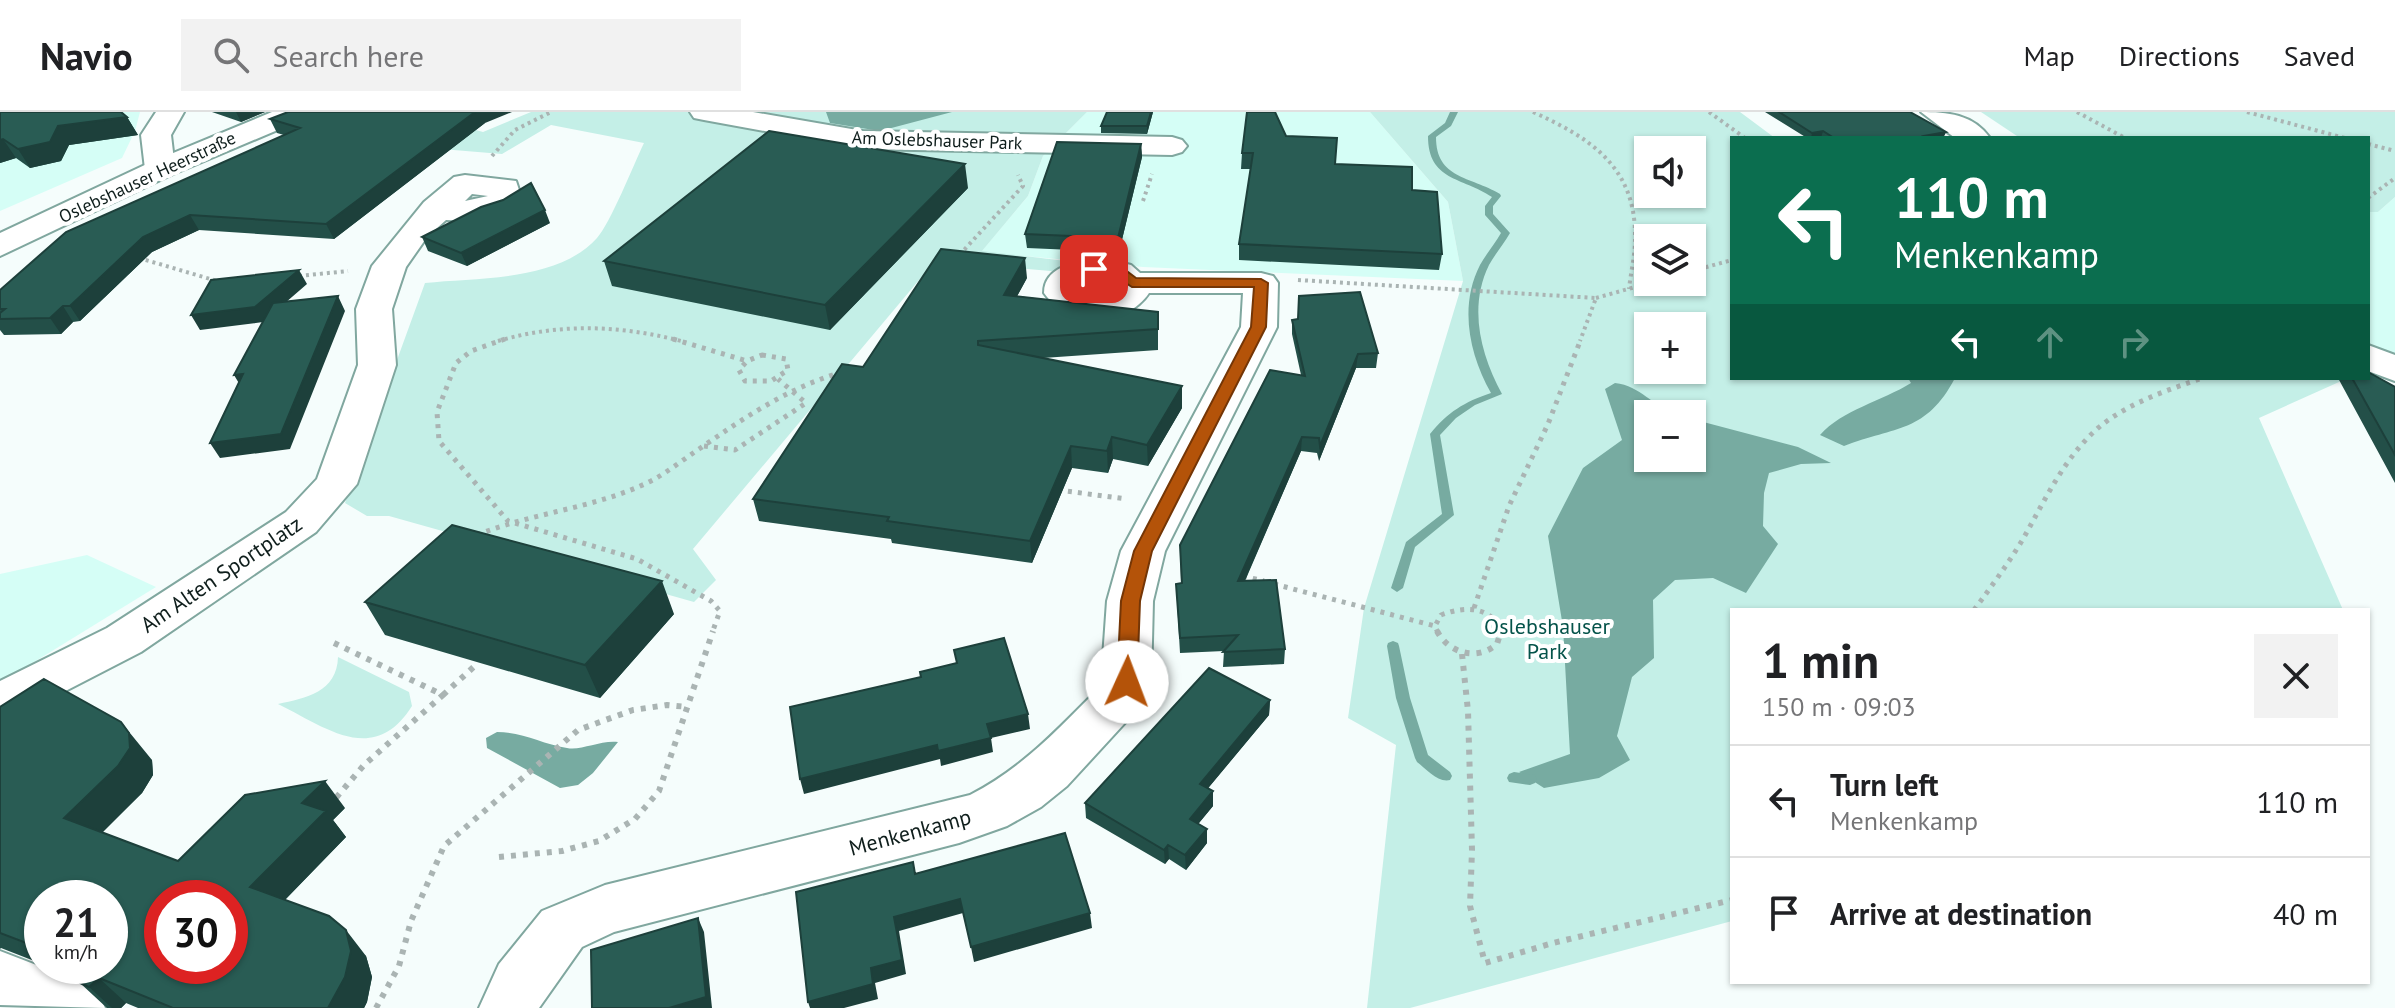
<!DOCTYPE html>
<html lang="en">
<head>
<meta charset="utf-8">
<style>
	:root { --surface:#fff; --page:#f2f2f2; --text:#202124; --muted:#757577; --line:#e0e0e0 }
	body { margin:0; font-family:"PT Sans",sans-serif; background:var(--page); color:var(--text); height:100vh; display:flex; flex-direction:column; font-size:30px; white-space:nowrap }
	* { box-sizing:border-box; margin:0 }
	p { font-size:26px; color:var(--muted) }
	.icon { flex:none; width:44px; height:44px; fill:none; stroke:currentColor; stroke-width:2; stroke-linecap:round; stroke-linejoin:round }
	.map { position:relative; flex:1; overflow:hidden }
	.details { position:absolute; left:1730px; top:496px; width:640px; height:376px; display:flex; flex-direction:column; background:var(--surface); border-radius:0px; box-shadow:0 2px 6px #0004 }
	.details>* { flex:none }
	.guide { position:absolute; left:1730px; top:24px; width:640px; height:244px; border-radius:0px; box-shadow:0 2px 6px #0004; background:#0b6e4f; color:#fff; overflow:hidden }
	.buttons { position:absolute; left:1634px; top:24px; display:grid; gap:16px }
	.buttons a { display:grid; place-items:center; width:72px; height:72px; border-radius:0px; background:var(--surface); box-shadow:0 2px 6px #0004; font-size:40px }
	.speed { position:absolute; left:24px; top:768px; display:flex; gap:16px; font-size:40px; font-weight:700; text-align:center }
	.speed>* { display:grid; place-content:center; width:104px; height:104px; border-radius:50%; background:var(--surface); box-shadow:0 2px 6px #0004; line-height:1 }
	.speed small { font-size:20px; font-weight:400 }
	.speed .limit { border:12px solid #d22; background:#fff; color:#111 }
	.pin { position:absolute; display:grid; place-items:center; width:68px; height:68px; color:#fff; margin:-34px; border-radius:16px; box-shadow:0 4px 12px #0006 }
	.me { position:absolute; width:88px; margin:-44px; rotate:2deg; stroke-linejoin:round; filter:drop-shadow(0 0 6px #0008) }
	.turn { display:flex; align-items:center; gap:28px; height:168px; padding:0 32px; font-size:36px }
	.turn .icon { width:104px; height:104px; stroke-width:2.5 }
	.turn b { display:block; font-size:56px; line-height:68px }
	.lanes { display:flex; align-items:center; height:76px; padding:0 32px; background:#0003; justify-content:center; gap:40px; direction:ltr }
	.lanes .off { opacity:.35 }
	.round { display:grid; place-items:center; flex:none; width:84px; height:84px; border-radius:0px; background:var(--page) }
	.head { display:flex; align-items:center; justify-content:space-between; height:136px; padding:0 32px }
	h1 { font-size:48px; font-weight:700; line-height:60px }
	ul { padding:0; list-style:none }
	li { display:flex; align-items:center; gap:24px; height:112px; padding:0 32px; border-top:2px solid var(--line) }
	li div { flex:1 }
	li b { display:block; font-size:30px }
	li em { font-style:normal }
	header { display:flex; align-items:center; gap:48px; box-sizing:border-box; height:112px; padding:0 40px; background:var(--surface); border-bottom:2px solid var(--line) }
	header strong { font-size:38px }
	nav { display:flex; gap:44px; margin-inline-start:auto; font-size:28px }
	.search { width:560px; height:72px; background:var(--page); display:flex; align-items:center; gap:20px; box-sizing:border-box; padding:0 28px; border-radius:0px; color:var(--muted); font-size:30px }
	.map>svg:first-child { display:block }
</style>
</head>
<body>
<header>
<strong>Navio</strong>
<div class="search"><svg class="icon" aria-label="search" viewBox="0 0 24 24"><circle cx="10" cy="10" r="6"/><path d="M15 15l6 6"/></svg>Search here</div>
<nav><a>Map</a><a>Directions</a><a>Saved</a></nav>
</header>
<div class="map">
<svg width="2395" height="896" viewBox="0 0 2395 896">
	<rect width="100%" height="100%" fill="#f5fdfc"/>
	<!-- built -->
	<path fill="#d5fef6" d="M 0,0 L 140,0 L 135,19 L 122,46 L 0,99 Z
		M 1087,0 L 1370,0 L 1448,90 L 1463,169 L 1143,155 L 981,140 L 1028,84 L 1043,44 Z
		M 2395,85 L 2395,244 L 2368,231 L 2368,100 L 2378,100 Z
		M 87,443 L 156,475 L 0,571 L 0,462 Z"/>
	<!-- green -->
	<path fill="#c4efe7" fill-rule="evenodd" d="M 531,0 L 1087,0 L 1043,44 L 1028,84 L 982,139 L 1066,149 L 1062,160 L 935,149 L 693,437 L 716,468 L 694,490 L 389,404 L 367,404 L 345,391 L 425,171 C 478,165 557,170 597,126 C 610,112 634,52 644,31 L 551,13 L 502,42 L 405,34 L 458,13 L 483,20 Z
		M 1370,0 L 1740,0 L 1775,26 L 1732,26 L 1732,266 L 2348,266 L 2259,306 L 2343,498 L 1732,498 L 1732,809 L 1410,896 L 1367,896 L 1396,633 L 1348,606 L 1364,496 L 1463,169 L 1448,90 ZM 1648,38 L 1692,38 L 1692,82 L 1648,82 ZM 1648,126 L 1692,126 L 1692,170 L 1648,170 ZM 1648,214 L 1692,214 L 1692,258 L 1648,258 ZM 1648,302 L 1692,302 L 1692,346 L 1648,346 Z
		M 1981,0 L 2395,0 L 2395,85 L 2378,100 L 2368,100 L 2368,26 L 2020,26 Z
		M 338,545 L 409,580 L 412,594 C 374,655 325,615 278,592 C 306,586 337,580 338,545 Z"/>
	<!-- water -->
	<path fill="#77aba1" d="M 826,0 L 952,0 L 880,19 L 830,11 Z
		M 1908,266 L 1955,266 C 1926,321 1896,314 1844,334 L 1820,323 C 1842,298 1882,289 1911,271 Z
		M 1615,271 C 1641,274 1652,294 1676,302 L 1648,302 L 1648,346 L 1692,346 L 1692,307 L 1798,335 L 1831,351 L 1801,352 L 1769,361 L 1764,381 L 1763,414 L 1778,432 L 1746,481 L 1713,466 L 1675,468 L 1653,488 L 1654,546 L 1632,565 L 1617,624 L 1630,648 L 1599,666 L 1544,676 L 1519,660 L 1570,642 L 1563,515 L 1548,424 L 1583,356 L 1622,328 L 1605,277 Z
		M 497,620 C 523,620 542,632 567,636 C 581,639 600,628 618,630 L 593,661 L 578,673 L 560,676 L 487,636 L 486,626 Z"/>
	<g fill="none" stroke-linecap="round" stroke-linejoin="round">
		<!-- stream -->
		<path fill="#77aba1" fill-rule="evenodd" d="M 1450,0 L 1458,0 L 1451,14 L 1436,25 C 1436,67 1470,64 1500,82 L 1501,84 L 1493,94 L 1493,102 L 1510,121 C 1504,132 1495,142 1489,153 C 1468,196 1481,243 1502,282 L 1475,293 L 1456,306 L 1440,323 L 1454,403 L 1415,435 L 1403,476 L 1397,480 L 1391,476 L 1406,430 L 1442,402 L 1430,322 C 1448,300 1464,290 1491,281 C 1469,242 1459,194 1480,153 C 1486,142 1495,132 1501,121 L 1485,103 L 1485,94 L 1492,85 C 1462,65 1428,69 1428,24 L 1445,11 Z
			M 1393,529 L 1398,531 L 1399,534 L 1410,586 L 1428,643 L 1450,660 L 1452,664 L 1450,668 C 1438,671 1426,657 1417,650 L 1415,646 L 1396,586 L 1387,534 L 1388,531 Z
			M 1514,660 L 1535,663 L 1537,667 L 1535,671 L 1530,673 L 1509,670 L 1507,666 L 1509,662 Z"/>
		<!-- minor casing -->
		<g stroke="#80a79f" stroke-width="4">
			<path id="minor" d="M 156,0 L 184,0 L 171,23 L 175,57 L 171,63 L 160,66 L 149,63 L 145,57 L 141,23 Z
				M 690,0 L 753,0 L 863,19 L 1172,25 L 1182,28 L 1187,34 L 1182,40 L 1172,43 L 863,37 L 704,8 L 694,6 Z
				M 1921,0 C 1947,0 1973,2 1990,26 L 1955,26 Z
				M 465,63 L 516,69 L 522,87 C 507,108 469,109 446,108 L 427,125 L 406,155 L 392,197 L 396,253 L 357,372 L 316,420 L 141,540 L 17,604 L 0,610 L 0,569 L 107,516 L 286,400 L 317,367 L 358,253 L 356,197 L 372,154 L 424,90 L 454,65 ZM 472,82 L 488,84 L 465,89 Z
				M 1106,147 L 1131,153 L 1140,161 L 1261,161 L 1273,164 L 1278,171 L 1277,215 L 1165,439 L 1153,489 L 1151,570 L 1135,600 L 1067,674 L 1041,695 L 1007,714 L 959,731 L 614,820 L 582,835 L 539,896 L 479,896 L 499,852 L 542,799 L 605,773 L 970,683 C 1024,655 1058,617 1101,574 L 1107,489 L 1121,439 L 1241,215 L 1243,181 L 1149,181 C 1126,216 1067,215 1044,181 C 1044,151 1084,149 1106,147 ZM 1106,167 L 1116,178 C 1103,187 1091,188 1078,179 L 1078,175 L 1090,169 Z
				M 2368,233 L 2395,243 L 2395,269 L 2368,259 Z
				M 0,839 L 96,876 L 105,896 L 0,893 Z"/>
		</g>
		<!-- major casing -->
		<g stroke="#80a79f" stroke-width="4">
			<path id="major" d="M 272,0 L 310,0 L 306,6 L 171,63 L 0,144 L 0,121 L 149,51 Z"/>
		</g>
		<!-- path-far2 -->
		<path stroke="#aab4b3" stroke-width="4" stroke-dasharray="3 4" stroke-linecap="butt" d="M 1533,0 C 1588,25 1634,53 1635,121 C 1636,140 1631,158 1629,177
			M 1709,0 L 1745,26
			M 2077,0 L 2125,26
			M 2247,0 L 2345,26
			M 2368,32 L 2395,39
			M 492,44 L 515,18 L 551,0
			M 2368,86 L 2395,66
			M 1143,89 L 1152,62
			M 967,142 L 963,139 L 1023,74 L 1018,63
			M 139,146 L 217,169
			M 1692,159 L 1732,148
			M 299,164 L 348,159
			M 1298,168 L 1596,186 L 1580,229
			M 1596,186 L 1653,170
			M 498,229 C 560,211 619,213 681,229"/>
		<!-- path-far1 -->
		<path stroke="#aab4b3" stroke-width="5" stroke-dasharray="4 6" stroke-linecap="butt" d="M 505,227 L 471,239 L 456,251 L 437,300 L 439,329 L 508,409 L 637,447 L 711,489 L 720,499 L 712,521
			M 673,227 L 747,249
			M 762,243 L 786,247 L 788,258 L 771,269 L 745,269 L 739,258 L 747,249 Z
			M 704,334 L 735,338 L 806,291 L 778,267
			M 1058,378 L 1127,387
			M 477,423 C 534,400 598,396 653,368 C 669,359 684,347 699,337 C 744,306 786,277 839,261
			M 1243,464 L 1264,469
			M 1274,472 L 1435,514
			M 1474,496 L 1509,394 L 1548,312 L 1581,227
			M 1974,498 C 1991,475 2008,452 2023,427 C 2045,388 2064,346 2098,316 C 2128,291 2167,278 2203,266
			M 1438,521 L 1435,514 L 1441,503 C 1465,494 1491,493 1502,521"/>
		<!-- path -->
		<path stroke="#aab4b3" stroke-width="6" stroke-dasharray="5 7" stroke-linecap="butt" d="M 1437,519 C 1449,542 1478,549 1497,532 L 1501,519
			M 334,531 L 443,583 L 364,653 L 335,687
			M 1462,542 L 1468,599 L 1472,738 L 1470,794 L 1485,851 L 1553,831 L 1732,788
			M 443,583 L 478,551
			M 499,745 L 562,739 L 599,729 L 635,707 L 659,679 L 713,519
			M 376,896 L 399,854 L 411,809 L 444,734 L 578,618 L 633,598 L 667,593 L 688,595"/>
		<!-- minor -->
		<use href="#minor" fill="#fff" fill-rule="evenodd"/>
		<!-- major -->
		<use href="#major" fill="#fff" fill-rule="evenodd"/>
	</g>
	<!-- wall -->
	<path fill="#234f48" d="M 0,0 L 127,5 L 138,23 L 69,33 L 61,49 L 30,56 L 16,46 L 0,51 Z
		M 212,0 L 265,0 L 241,10 Z
		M 1107,0 L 1153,0 L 1147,22 L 1101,21 L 1101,14 Z
		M 1765,0 L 1910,0 L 1946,20 L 1943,26 L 1807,26 Z
		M 270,7 L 485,11 L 334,127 L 199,118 L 152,140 L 80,209 L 73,210 L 61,222 L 4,223 L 0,218 L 0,178 L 284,23 L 277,21 Z
		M 1286,24 L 1335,52 L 1412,78 L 1442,142 L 1439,158 L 1239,148 L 1239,132 L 1251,57 L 1241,57 L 1242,41 Z
		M 1141,32 L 1142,45 L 1119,140 L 1027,136 L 1025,122 Z
		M 968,76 L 830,218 L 612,174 L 604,149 Z
		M 550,111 L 467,154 L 428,139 L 422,125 Z
		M 1027,166 L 1017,184 L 1158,200 L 1158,238 L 1043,246 L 1182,296 L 1148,354 L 1113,347 L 1108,361 L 1072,356 L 1032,451 L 892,431 L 891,427 L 759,409 L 753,387 L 863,255 Z
		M 1292,208 L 1378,241 L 1376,256 L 1356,256 L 1319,349 L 1317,341 L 1301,339 L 1245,469 L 1285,537 L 1284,552 L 1223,555 L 1224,539 L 1180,541 L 1176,472 L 1181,471 L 1180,433 L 1301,263 L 1292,222 Z
		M 2338,266 L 2368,266 L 2395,275 L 2395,371 Z
		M 365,490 L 674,502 L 600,586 L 385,523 Z
		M 1270,588 L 1269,603 L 1208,676 L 1213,694 L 1198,712 L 1207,731 L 1186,758 L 1169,747 L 1165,752 L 1086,706 L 1085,691 Z
		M 0,595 L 152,648 L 153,663 L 142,681 L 102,720 L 178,749 L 345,696 L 333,708 L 346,725 L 285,788 L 366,844 L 372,865 L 367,890 L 364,896 L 138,896 L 126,891 L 121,896 L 107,896 L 80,871 L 77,866 L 47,854 L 110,854 L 42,786 L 42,852 L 1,836 L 0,837 Z"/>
	<!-- shaded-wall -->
	<path fill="#1d403b" d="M 236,0 L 265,0 L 241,10 Z
		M 475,0 L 512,0 L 485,11 L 334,127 L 326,112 Z
		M 1151,0 L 1153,0 L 1147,22 L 1147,14 Z
		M 127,5 L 138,23 L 69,33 L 61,49 L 30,56 L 18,37 L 58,14 Z
		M 1823,19 L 1821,26 L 1811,26 L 1812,21 Z
		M 1946,20 L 1943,26 L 1924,26 L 1924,24 Z
		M 3,27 L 16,46 L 0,51 L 0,28 Z
		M 1141,32 L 1142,45 L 1119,140 L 1118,126 Z
		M 965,52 L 968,76 L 830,218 L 825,193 Z
		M 545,98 L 550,111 L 467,154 L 461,141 Z
		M 190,103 L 199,118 L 152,140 L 80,209 L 70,194 L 143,125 Z
		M 1025,146 L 1027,166 L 1007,203 L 1004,183 Z
		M 299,158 L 307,172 L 263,210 L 200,218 L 191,203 Z
		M 338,184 L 345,199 L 290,337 L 220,346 L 210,331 Z
		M 63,194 L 73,210 L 61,222 L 50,206 Z
		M 1358,242 L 1356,256 L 1319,349 L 1320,334 Z
		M 243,262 L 243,278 L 234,263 Z
		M 1182,274 L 1182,296 L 1148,354 L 1147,333 Z
		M 1112,325 L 1113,347 L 1108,361 L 1107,339 Z
		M 1302,325 L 1301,339 L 1238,484 L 1238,469 Z
		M 1071,334 L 1072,356 L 1032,451 L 1030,429 Z
		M 662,469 L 674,502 L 600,586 L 585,553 Z
		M 1270,588 L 1269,603 L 1200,686 L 1200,672 Z
		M 1028,602 L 1030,617 L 991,626 L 993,640 L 941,654 L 940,647 L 804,682 L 800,667 L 987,612 Z
		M 121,610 L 152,648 L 153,663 L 142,681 L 90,733 L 64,706 Z
		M 325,669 L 345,696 L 333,708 L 346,725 L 272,801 L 250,775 L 302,691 Z
		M 1213,679 L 1213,694 L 1190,722 L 1190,707 Z
		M 1207,717 L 1207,731 L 1186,758 L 1185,743 Z
		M 1168,733 L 1169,747 L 1165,752 L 1164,738 Z
		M 960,787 L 963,801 L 899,819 L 906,862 L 875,871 L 878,887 L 844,896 L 810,896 L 808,890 L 871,856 L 894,805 Z
		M 1090,801 L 1092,816 L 974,850 L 971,835 Z
		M 698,806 L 704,820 L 712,896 L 669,896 Z
		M 346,818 L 366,844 L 372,865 L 367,890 L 364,896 L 328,896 Z
		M 99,866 L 126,891 L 121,896 L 112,896 L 89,875 Z"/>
	<!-- building -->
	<path fill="#295c54" stroke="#1d403b" stroke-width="2" fill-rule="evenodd" d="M 0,0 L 121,0 L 127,5 L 58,14 L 50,30 L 18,37 L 3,27 L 0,28 Z
		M 288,0 L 475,0 L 326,112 L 190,103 L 143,125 L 70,194 L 63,194 L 50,206 L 0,207 L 0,201 L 5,197 L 0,197 L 0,178 L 66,120 L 300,16 L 270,7 Z
		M 1107,0 L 1151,0 L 1147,14 L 1101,14 Z
		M 1247,0 L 1275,0 L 1286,24 L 1337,26 L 1335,52 L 1412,55 L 1412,78 L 1437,80 L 1442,142 L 1239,132 L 1253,41 L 1242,41 Z
		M 1779,0 L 1910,0 L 1946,20 L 1924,24 L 1928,26 L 1834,26 L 1823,19 L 1812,21 Z
		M 769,19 L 965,52 L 825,193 L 604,149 Z
		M 1057,30 L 1141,32 L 1118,126 L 1025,122 Z
		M 531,71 L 545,98 L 461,141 L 422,125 L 481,95 L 503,88 Z
		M 941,137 L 1025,146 L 1004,183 L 1158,200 L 1158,217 L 978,229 L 978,233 L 1182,274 L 1147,333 L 1112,325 L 1107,339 L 1071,334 L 1030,429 L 887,409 L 889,405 L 753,387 L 842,252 L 863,255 Z
		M 299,158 L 255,195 L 191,203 L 211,168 Z
		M 1360,180 L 1378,241 L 1358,242 L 1320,334 L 1319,326 L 1302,325 L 1238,469 L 1276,468 L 1285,537 L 1223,540 L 1238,523 L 1180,526 L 1176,472 L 1182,471 L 1180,433 L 1270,258 L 1305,264 L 1292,208 L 1298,207 L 1299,184 Z
		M 338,184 L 281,322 L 210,331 L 243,262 L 234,263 L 273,191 Z
		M 2368,260 L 2395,275 L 2395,343 L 2352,266 L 2368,266 Z
		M 452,413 L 662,469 L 585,553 L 365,490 Z
		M 1004,526 L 1028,602 L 987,612 L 991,626 L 938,639 L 937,633 L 800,667 L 790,595 L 921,565 L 920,560 L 957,551 L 954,538 Z
		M 1209,556 L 1270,588 L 1200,672 L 1213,679 L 1190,707 L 1207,717 L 1185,743 L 1168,733 L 1164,738 L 1085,691 Z
		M 44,567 L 121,610 L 129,621 L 130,636 L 118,654 L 64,706 L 178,749 L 245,683 L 325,669 L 302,691 L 326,699 L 250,775 L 329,804 L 346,818 L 351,839 L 345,865 L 328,896 L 170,896 L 171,895 L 99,866 L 89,875 L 80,871 L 72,854 L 110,854 L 110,786 L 42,786 L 42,837 L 0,821 L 0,595 ZM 162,786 L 230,786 L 230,854 L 162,854 Z
		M 1065,721 L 1090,801 L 971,835 L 960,787 L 894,805 L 902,848 L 871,856 L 873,872 L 808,890 L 796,780 L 913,750 L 915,762 Z
		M 698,806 L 706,885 L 669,896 L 592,896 L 591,838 Z"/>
	<!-- route -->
	<path fill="#b45309" stroke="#753606" stroke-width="2" d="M 1094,153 L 1124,157 L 1136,166 L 1261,167 L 1268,171 L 1266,215 L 1152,439 L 1140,489 L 1137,570 L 1134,575 L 1120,575 L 1117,570 L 1121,489 L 1134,439 L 1251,215 L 1254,175 L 1132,175 L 1115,164 L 1089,160 L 1087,157 Z"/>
	<g text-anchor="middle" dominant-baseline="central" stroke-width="8" stroke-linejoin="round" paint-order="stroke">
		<!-- far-street labels -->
		<g font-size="18" fill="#0f1e1c" stroke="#fff">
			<text transform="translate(937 28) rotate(2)">Am Oslebshauser Park</text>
			<text transform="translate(147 65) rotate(-25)">Oslebshauser Heerstraße</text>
		</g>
		<!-- street labels -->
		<g font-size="22" fill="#0f1e1c" stroke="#fff">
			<text transform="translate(221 462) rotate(-34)">Am Alten Sportplatz</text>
			<text transform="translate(910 720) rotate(-15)">Menkenkamp</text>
		</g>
		<!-- park labels -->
		<g font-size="22" fill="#05534a" stroke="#fff">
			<text x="1547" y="514">Oslebshauser<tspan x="1547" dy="25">Park</tspan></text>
		</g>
	</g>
</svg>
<div class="buttons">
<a><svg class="icon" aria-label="sound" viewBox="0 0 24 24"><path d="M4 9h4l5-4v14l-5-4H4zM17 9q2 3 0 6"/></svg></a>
<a><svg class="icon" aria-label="layers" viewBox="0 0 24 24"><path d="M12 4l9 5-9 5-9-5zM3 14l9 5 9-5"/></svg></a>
<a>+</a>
<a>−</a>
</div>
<div class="speed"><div>21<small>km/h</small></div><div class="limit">30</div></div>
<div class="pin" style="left:1094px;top:157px;background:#d93025"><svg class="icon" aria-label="arrive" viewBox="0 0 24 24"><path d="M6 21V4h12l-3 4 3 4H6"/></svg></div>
<svg class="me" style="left:1127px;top:570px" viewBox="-20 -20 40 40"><circle r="19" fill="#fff"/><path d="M0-13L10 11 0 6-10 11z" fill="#b45309"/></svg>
<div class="guide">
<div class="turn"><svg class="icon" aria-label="left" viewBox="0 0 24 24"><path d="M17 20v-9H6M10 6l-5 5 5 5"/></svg><div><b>110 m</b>Menkenkamp</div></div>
<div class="lanes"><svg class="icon" aria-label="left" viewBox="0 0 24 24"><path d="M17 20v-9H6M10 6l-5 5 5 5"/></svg><svg class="icon off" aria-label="ahead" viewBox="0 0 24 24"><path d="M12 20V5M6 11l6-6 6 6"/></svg><svg class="icon off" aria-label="right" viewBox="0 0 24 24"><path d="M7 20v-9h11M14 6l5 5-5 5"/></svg></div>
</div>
<section class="details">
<div class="head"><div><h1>1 min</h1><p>150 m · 09:03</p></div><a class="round"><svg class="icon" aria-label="close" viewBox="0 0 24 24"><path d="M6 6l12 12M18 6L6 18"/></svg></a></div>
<ul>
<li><svg class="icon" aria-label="left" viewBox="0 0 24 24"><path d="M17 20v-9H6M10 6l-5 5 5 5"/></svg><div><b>Turn left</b><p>Menkenkamp</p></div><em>110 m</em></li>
<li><svg class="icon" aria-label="arrive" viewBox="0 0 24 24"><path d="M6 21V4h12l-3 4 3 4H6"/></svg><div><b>Arrive at destination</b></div><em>40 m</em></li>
</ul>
</section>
</div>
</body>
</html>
